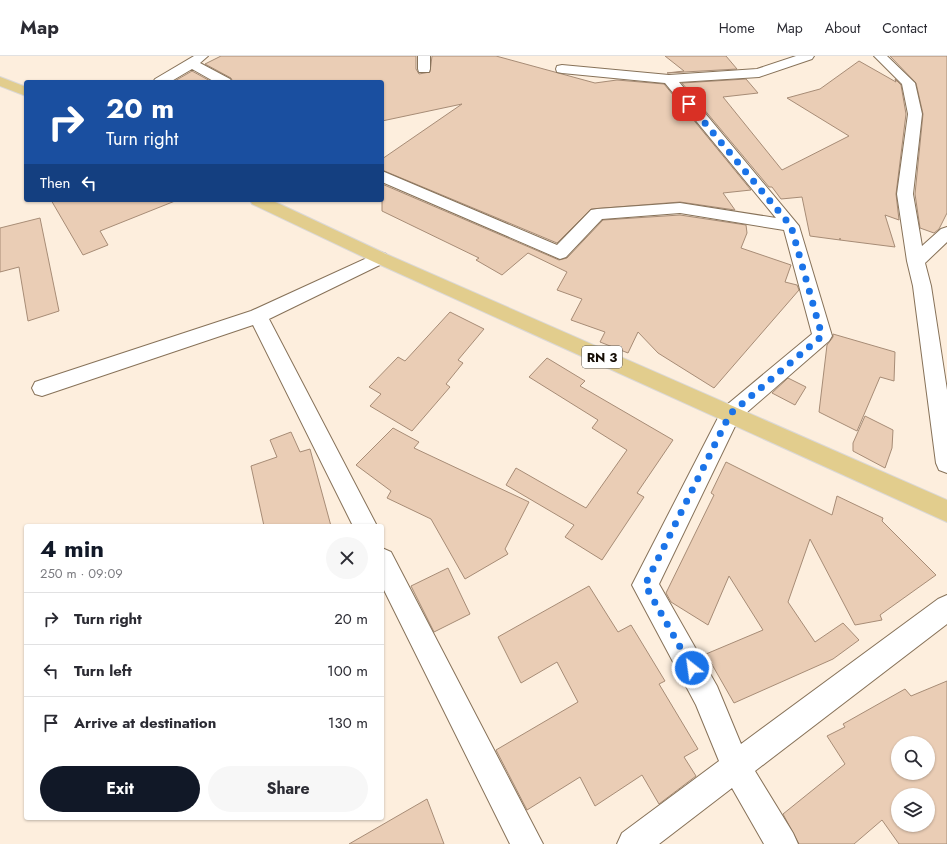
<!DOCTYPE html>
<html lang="en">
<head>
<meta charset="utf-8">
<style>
	:root { --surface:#fff; --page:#f7f7f7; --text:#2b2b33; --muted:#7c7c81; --line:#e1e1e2; --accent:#111827 }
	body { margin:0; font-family:Jost,sans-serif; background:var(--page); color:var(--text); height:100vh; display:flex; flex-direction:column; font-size:15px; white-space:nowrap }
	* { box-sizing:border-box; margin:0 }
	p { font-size:13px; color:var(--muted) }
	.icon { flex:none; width:22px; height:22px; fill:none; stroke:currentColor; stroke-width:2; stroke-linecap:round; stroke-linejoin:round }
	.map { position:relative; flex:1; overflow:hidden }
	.sheet { position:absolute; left:24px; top:468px; width:360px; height:296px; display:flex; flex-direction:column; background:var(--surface); border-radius:4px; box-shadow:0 1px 3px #0004 }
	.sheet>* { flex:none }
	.top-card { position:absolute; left:24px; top:24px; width:360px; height:122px; border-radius:4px; box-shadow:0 1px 3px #0004; background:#1a4fa0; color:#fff; overflow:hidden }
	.fabs { position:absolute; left:891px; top:680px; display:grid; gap:8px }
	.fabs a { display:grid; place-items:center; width:44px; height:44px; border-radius:50%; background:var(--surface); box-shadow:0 1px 3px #0004; font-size:20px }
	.pin { position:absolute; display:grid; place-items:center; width:34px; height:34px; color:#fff; margin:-17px; border-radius:8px; box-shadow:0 2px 6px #0006 }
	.me { position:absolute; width:44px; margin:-22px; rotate:330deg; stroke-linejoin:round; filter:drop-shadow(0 0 3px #0008) }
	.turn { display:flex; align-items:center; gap:14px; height:84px; padding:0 16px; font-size:18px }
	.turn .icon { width:52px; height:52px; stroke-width:2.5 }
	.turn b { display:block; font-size:28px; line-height:34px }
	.then { display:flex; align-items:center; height:38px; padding:0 16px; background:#0003; gap:8px; font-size:15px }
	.round { display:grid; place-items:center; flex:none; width:42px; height:42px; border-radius:21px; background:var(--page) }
	.overview { display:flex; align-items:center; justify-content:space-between; height:68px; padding:0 16px }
	h1 { font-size:24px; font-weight:700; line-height:30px; color:var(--accent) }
	.primary-button { display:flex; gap:8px; margin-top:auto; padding:8px 16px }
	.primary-button a { flex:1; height:46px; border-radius:24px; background:var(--accent); color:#fff; font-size:16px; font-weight:700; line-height:46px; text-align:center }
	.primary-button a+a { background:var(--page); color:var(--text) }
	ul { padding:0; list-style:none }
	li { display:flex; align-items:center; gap:12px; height:52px; padding:0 16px; border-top:1px solid var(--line) }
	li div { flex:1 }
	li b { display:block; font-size:15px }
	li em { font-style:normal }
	header { display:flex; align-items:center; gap:24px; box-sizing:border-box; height:56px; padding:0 20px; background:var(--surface); border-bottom:1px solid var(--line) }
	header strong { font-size:19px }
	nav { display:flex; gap:22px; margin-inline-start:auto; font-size:14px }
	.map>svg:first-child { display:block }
</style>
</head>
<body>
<header>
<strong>Map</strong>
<nav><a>Home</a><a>Map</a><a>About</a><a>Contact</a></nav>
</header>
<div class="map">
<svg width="947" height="788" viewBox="0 0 947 788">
	<rect width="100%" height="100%" fill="#fdeedd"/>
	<!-- building -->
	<path fill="#eacdb5" stroke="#a78c76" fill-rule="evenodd" d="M 221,0 L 416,0 L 416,13 L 419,18 L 430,16 L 432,0 L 496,0 L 595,27 L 617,24 L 664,28 L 751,134 L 723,137 L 735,154 L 680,146 L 591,153 L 557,187 L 382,114 L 382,103 L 462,48 L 382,65 L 382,26 L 233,26 L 231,22 L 205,8 Z
		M 665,0 L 726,0 L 737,13 L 667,17 L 684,15 Z
		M 890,0 L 947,0 L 947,157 L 939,173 L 934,177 L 920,172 L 915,138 L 923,58 L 916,27 Z
		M 859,5 L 896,26 L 895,23 L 901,29 L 906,58 L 896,138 L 899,164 L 885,159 L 895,191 L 840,184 L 840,182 L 840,184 L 810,180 L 802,141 L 781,143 L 772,131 L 769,131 L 682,27 L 746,23 L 758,37 L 723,41 L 782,114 L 849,80 L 787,42 L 820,33 Z
		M 192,15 L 212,26 L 173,26 Z
		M 382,128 L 559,204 L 567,202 L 603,164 L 680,159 L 746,169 L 747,177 L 741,192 L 791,209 L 785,226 L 797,229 L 799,234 L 714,332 L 658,297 L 638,276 L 628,297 L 600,286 L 605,276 L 571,264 L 582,243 L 557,234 L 567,216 L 528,197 L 502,219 L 476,204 L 479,202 L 382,155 Z
		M 51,144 L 175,144 L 175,145 L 100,175 L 108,189 L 83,199 Z
		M 40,162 L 59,255 L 28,265 L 19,211 L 0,216 L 0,172 Z
		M 450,256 L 484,273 L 458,304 L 463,307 L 446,328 L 450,331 L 412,375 L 370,350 L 381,338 L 369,331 L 398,301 L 405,305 Z
		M 833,278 L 895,296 L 894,325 L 880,321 L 857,375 L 819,356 L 827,289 L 833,281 Z
		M 547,302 L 585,325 L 580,330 L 673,384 L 637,437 L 644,441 L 602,504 L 565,481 L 574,469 L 506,429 L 516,412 L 586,452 L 627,394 L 592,372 L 598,364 L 529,321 Z
		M 788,322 L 806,331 L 795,349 L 772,337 Z
		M 865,360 L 893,374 L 892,392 L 885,412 L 853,395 L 853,387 Z
		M 393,372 L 419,386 L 414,392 L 529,446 L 505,493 L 508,498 L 465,523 L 431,463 L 387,442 L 391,435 L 356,409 Z
		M 291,376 L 300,396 L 310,393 L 331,470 L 264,470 L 251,410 L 277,401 L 270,384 Z
		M 726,406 L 832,459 L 837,440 L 883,462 L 882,465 L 936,519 L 880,559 L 882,564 L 855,569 L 810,483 L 788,546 L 815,586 L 843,567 L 859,584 L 833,603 L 734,647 L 706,598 L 763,574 L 729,520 L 708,569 L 671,546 L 666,537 L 714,439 L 711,437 Z
		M 448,512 L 470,558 L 434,576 L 411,530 Z
		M 589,530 L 618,576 L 631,569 L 665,625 L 659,628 L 698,693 L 684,701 L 696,720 L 659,748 L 642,719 L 595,750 L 580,721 L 527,754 L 496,694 L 578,646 L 557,606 L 521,627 L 498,581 Z
		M 947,625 L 947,788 L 899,788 L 882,764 L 854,788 L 799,788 L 783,758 L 845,708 L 827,680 L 845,671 L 843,668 L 905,633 L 911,640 ZM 898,687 L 928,687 L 928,717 L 898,717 ZM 898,739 L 928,739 L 928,769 L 898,769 Z
		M 427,743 L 444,788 L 349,788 Z"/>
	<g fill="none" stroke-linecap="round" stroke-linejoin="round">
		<!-- minor casing -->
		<g stroke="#877259" stroke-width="2">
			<path id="minor" d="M 194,0 L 208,0 L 200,7 L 230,23 L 232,26 L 215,26 L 192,13 L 170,26 L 153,26 L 155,23 Z
				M 418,0 L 430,0 L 430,13 L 429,16 L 419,16 L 418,13 Z
				M 796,0 L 814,0 L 812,3 L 759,21 L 679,26 L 799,170 L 832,280 L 829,285 L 738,364 L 659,528 L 717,630 L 741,688 L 938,543 L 947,539 L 947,568 L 755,715 L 793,777 L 798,788 L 764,788 L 732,732 L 659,788 L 617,788 L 622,777 L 719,705 L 696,649 L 632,529 L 723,352 L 812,278 L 784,174 L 680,157 L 602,163 L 566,201 L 560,203 L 382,126 L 382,115 L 557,189 L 591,154 L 597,153 L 680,147 L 776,162 L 665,27 L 562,17 L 557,16 L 556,13 L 557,10 L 562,9 L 669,19 L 757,13 Z
				M 874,0 L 887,0 L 915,27 L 922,58 L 913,138 L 922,190 L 941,173 L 947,171 L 947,186 L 925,207 L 931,230 L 947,334 L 947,417 L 939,414 L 936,407 L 913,230 L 907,205 L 897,138 L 908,58 L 902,28 Z
				M 380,196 L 386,198 L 389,202 L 386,206 L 269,263 L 377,470 L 353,470 L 253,269 L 42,340 L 35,338 L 32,332 L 35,326 L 251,255 Z
				M 382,492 L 391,496 L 543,788 L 510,788 L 382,530 Z"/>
		</g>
		<!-- major casing -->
		<g stroke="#dad8d7" stroke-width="2">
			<path id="major" d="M 0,21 L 26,31 L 26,40 L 0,30 Z
				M 250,144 L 271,144 L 386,198 L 947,444 L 947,466 L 374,206 L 252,148 Z"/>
		</g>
		<!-- minor -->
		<use href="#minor" fill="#fff" fill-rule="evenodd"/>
		<!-- major -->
		<use href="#major" fill="#e2cd8d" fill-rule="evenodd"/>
	</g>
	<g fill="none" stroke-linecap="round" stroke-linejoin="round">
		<!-- route -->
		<path stroke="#1a73e8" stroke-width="7" stroke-dasharray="0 12.6" d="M 689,48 L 791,170 L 822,280 L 730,358 L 645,529 L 692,612"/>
	</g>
	<g text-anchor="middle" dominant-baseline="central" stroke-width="4" stroke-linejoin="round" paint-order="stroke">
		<!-- shield labels -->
		<rect fill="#fff" stroke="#5b5650" stroke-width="1" x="582" y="290" width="40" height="22" rx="3"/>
		<g font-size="13" font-weight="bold" fill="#150d05">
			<text x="602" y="301">RN 3</text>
		</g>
	</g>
</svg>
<div class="fabs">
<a><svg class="icon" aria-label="search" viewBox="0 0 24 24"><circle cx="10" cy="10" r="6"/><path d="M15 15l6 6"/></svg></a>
<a><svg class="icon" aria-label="layers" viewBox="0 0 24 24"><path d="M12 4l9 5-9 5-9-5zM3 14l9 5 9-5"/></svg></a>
</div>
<div class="pin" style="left:689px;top:48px;background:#d93025"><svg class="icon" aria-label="arrive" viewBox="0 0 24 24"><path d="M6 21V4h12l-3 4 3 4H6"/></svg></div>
<svg class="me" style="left:692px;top:612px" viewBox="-20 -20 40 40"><circle r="17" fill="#1a73e8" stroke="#fff" stroke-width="3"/><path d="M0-11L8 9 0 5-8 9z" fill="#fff"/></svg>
<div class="top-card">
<div class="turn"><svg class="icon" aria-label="right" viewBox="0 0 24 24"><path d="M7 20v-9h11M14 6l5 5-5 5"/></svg><div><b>20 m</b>Turn right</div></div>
<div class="then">Then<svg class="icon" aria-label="left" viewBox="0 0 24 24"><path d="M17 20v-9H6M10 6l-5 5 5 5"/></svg></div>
</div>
<section class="sheet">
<div class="overview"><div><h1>4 min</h1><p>250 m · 09:09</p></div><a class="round"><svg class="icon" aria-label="close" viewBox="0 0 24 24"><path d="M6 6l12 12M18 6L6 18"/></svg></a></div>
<ul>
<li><svg class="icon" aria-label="right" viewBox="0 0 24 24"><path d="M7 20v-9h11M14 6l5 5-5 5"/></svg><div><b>Turn right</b></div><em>20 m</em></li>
<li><svg class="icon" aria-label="left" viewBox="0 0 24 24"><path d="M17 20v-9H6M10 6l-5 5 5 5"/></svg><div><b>Turn left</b></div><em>100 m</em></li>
<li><svg class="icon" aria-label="arrive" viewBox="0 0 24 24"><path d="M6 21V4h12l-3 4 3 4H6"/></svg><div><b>Arrive at destination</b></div><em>130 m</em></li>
</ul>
<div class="primary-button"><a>Exit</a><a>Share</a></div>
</section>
</div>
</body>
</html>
